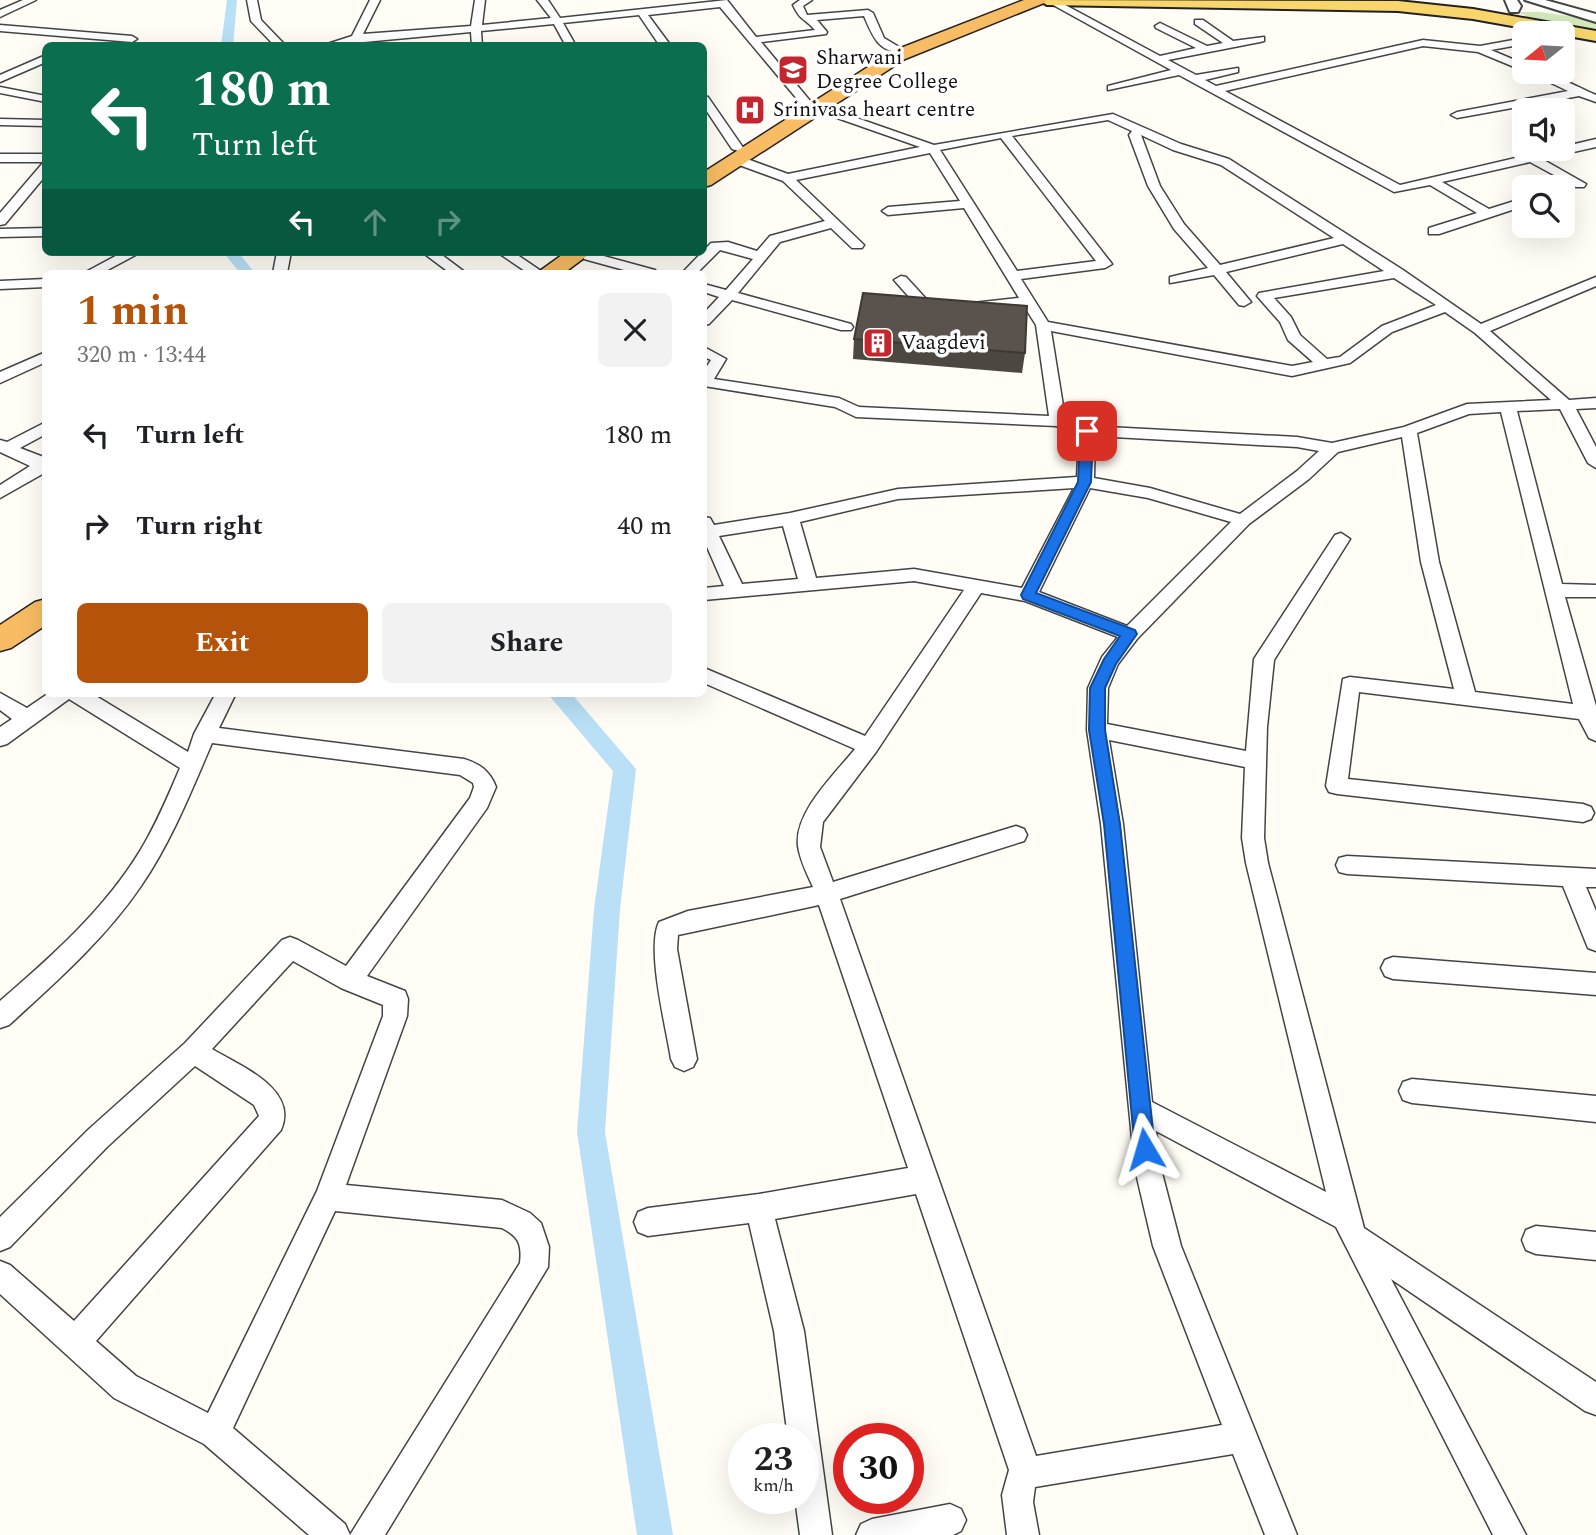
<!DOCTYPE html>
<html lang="en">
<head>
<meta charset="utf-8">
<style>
	:root { --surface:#fff; --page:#f2f2f2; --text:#202124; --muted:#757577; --accent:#b45309 }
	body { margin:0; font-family:Spectral,serif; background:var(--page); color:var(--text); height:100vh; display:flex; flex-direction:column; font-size:26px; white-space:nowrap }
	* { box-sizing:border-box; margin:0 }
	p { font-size:23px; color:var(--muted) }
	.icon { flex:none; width:38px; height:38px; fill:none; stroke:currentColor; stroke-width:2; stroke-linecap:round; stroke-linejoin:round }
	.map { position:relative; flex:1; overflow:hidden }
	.panel { position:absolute; left:42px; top:270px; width:665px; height:427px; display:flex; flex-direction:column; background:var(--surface); border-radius:10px; box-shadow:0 7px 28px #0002 }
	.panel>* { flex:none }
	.guide { position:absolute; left:42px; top:42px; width:665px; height:214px; border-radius:10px; box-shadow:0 7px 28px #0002; background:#0b6e4f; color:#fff; overflow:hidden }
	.needle { width:46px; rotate:252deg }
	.controls { position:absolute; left:1512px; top:21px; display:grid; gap:14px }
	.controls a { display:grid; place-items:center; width:63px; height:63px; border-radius:10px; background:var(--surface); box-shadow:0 7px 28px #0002; font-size:35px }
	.speed { position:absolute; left:728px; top:1423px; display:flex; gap:14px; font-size:35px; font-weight:700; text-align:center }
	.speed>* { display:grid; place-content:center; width:91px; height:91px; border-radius:50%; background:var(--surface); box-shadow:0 7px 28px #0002; line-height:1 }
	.speed small { font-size:18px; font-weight:400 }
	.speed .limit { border:10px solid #d22; background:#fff; color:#111 }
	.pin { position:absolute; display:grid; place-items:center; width:60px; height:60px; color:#fff; margin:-30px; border-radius:14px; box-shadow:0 4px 10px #0006 }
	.me { position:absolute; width:77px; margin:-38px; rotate:353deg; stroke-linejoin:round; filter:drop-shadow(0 0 5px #0008) }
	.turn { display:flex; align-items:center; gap:24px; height:147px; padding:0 35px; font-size:32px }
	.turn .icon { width:91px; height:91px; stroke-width:2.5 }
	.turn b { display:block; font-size:49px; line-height:60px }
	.lanes { display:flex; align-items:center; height:66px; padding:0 35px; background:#0003; justify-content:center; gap:35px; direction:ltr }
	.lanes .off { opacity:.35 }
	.round { display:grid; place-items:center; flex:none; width:74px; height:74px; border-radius:10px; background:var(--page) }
	.summary { display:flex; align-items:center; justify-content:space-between; height:119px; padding:0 35px }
	h1 { font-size:42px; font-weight:700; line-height:52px; color:var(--accent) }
	.primary-button { display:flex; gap:14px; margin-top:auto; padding:14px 35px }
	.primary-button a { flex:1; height:80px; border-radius:10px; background:var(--accent); color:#fff; font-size:28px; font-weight:700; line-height:80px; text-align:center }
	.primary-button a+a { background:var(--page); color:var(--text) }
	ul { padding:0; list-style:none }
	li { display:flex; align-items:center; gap:21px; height:91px; padding:0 35px }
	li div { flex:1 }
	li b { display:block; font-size:26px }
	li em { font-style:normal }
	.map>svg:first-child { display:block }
</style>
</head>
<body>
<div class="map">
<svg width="1596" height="1535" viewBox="0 0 1596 1535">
	<rect width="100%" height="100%" fill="#fffdf5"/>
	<!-- green -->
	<path fill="#d5ebbd" d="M 1517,12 L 1540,12 L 1596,20 L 1596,32 L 1536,20 Z"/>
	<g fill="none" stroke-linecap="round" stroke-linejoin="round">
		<!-- canal -->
		<path fill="#b9e0f7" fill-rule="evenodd" d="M 227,0 L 237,0 L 233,46 L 221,46 Z
			M 223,252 L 238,252 L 255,273 L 240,273 Z
			M 547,693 L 571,693 L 636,769 L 620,909 L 605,1132 L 673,1535 L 637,1535 L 577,1132 L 594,909 L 613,771 Z"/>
		<!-- minor casing -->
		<g stroke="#444" stroke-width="3">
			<path id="minor" d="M 23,0 L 36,0 L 0,17 L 0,10 Z
				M 247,0 L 257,0 L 261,20 L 286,46 L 275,46 L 251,21 Z
				M 370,0 L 380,0 L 363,34 L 471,26 L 475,0 L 485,0 L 482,25 L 551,18 L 537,0 L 548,0 L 560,18 L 727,0 L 756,37 L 815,30 C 805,18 801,22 793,5 L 800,0 L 812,0 L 803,6 L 807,15 L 868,10 L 873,13 L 884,38 L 899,47 L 899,51 C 878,53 871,32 864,16 L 817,20 L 827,32 L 826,34 L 761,42 L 811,102 L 934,145 L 1113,114 L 1181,144 L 1229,159 L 1403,270 L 1481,324 L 1596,277 L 1596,286 L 1490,331 L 1569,400 L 1596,398 L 1596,408 L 1576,409 L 1596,447 L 1596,468 L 1588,463 L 1560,409 L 1517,411 L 1562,584 L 1596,585 L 1596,597 L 1565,597 L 1596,706 L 1596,741 L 1589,738 L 1579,719 L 1359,692 L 1348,779 L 1583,804 L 1591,807 L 1594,813 L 1591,819 L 1583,822 L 1337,794 L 1329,792 L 1326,786 L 1343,679 L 1350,677 L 1454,689 L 1421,562 L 1402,437 L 1338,452 L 1309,479 L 1249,524 L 1137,639 L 1118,664 L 1108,688 L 1107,724 L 1246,751 L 1254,659 L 1335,535 L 1341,533 L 1350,539 L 1274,660 L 1267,727 L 1264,838 L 1268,863 L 1364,1228 L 1596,1382 L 1596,1415 L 1585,1411 L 1391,1279 L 1526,1535 L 1493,1535 L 1336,1227 L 1156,1131 L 1161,1169 L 1181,1246 L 1297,1535 L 1265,1535 L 1233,1454 L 1035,1487 L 1033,1502 L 1039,1535 L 1007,1535 L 1002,1495 L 1009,1470 L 916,1194 L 775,1219 L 804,1331 L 832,1535 L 800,1535 L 795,1498 L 803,1498 L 803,1438 L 788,1438 L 774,1331 L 749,1223 L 648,1236 L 638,1232 L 634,1222 L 638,1212 L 648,1208 L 759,1194 L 908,1168 L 819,905 L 678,935 L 677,949 L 697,1059 L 693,1067 L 684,1071 L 675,1067 L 671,1059 C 666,1027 646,949 659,922 L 688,911 L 813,887 C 807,874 800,860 798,846 C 794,812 835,774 855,749 L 704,683 L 704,668 L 865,736 L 964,590 L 914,581 L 704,600 L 704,588 L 724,586 L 704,540 L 704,517 L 710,518 L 714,525 L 790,513 L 898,489 L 1077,477 L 1079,434 L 1056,426 L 856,417 L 835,407 L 704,386 L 704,371 L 711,360 L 704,357 L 704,347 L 726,359 L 714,379 L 839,398 L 859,407 L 1049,416 L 1036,325 L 1024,306 L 973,311 L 966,307 L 973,303 L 1019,298 L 964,208 L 888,215 L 882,211 L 888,207 L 960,201 L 930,153 L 796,180 L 864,245 L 862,248 L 852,248 L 831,228 L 780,242 L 738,293 L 851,324 L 853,327 L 851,330 L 841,330 L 732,300 L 709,324 L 704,325 L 704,313 L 719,297 L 704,292 L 704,284 L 726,290 L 753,259 L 720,250 L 697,273 L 682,273 L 711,243 L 728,242 L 757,251 L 770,236 L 825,221 L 783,181 L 731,162 L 731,156 L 739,156 L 788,174 L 920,147 L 803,106 L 720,7 L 648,15 L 671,46 L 660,46 L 639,15 L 563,23 L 576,46 L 566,46 L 554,24 L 481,31 L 482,46 L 472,46 L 471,32 L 321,46 L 352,36 ZM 1108,120 L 1132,131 L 1129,135 L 1148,186 L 1174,229 L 1208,268 L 1170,277 L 1170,283 L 1214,275 L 1239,305 L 1244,306 L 1251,302 L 1226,272 L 1343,244 L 1384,271 L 1259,293 L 1257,296 L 1280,322 L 1288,340 L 1313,362 L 1292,366 L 1048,322 L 1021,279 L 1105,268 L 1112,264 L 1012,136 ZM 1141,135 L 1173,150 L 1221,165 L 1334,238 L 1220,265 L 1184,224 L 1160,186 ZM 1001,138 L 1096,261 L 1017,271 L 940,150 ZM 1394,278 L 1436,305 L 1382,326 L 1340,357 L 1327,359 L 1300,335 L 1291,317 L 1274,298 ZM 1445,312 L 1475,333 L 1551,400 L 1467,404 L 1404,427 L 1332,443 L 1297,437 L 1089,426 L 1065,418 L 1051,331 L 1292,376 L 1350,363 L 1392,332 ZM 1501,412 L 1573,704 L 1475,692 L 1439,562 L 1417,433 L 1469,414 ZM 1095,436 L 1297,447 L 1319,451 L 1297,471 L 1240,514 L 1150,488 L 1094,478 ZM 1074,488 L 1022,588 L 914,569 L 816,578 L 800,522 L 898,499 ZM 1090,488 L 1148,498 L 1231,522 L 1127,626 L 1039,592 ZM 783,526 L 798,579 L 742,584 L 719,536 ZM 981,593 L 1025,601 L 1118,637 L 1102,657 L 1088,688 L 1087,730 L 1101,824 L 1135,1169 L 1153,1246 L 1222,1425 L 1036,1456 L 840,899 L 1024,841 L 1027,835 L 1024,829 L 1016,826 L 833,882 L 820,847 L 823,822 L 876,752 ZM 1109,740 L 1245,767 L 1242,838 L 1246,863 L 1326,1192 L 1152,1102 L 1123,824 Z
				M 1056,0 L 1160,56 L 1196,48 L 1156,28 L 1155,26 L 1160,23 L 1207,46 L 1223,43 L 1195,24 L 1195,20 L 1203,20 L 1233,41 L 1264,37 L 1264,41 L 1260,42 L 1168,60 L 1196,75 L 1238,68 L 1238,72 L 1205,80 L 1216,86 L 1423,40 L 1480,46 L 1524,38 L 1524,44 L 1491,50 L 1524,64 L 1524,71 L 1478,52 L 1423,46 L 1225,91 L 1400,185 L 1596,139 L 1596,147 L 1542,159 L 1586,184 L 1584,187 L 1576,187 L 1530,162 L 1442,182 L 1489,209 L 1524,198 L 1524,206 L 1439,234 L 1429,234 L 1429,228 L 1477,213 L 1430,185 L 1394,192 L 1179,75 L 1108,90 L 1108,86 L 1171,70 L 1046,1 Z
				M 0,25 L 132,36 L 137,39 L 132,42 L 0,31 Z
				M 46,55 L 46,62 L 0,82 L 0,75 Z
				M 1528,72 C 1552,72 1575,86 1596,95 L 1596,102 L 1579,96 L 1457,118 L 1451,115 L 1457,112 L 1568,91 Z
				M 0,87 L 46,96 L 46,102 L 0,93 Z
				M 704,96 L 708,97 L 744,149 L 742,152 L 732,149 L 704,107 Z
				M 0,119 L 46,120 L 46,126 L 0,125 Z
				M 0,154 L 46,154 L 46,162 L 0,162 Z
				M 46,163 L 46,175 L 5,224 L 0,225 L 0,213 L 42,164 Z
				M 46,228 L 46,236 L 0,237 L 0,229 Z
				M 123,252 L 141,252 L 102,273 L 84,273 Z
				M 277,252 L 291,252 L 287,273 L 273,273 Z
				M 422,252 L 438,252 L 466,273 L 450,273 Z
				M 497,252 L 513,252 L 544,273 L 528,273 Z
				M 589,252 L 655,270 L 657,273 L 635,273 L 584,259 L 584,253 Z
				M 901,276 L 906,277 L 928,301 L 946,305 L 946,311 L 918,307 L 894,280 Z
				M 46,279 L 46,287 L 0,289 L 0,281 Z
				M 46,352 L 46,362 L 0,383 L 0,372 Z
				M 46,422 L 46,434 L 20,448 L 46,458 L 46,472 L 0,498 L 0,485 L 30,466 L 0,452 L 0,440 L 7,442 Z
				M 0,693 L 27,708 L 49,693 L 91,693 L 188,752 L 194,734 L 216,693 L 236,693 L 219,728 L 464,759 C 480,764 490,771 496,787 L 487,808 L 367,976 L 405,991 L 408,999 L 407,1016 L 346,1185 L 502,1200 L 530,1213 L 541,1223 L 549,1247 L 548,1267 L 385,1535 L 309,1535 L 204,1444 L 114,1398 L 0,1294 L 0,1261 L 10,1265 L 74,1321 L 259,1116 L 254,1105 L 195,1066 L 107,1147 L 10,1247 L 0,1251 L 0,1217 L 89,1129 L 185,1043 L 282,940 L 290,937 L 298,940 L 346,966 L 470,798 L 474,787 L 473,783 L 460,775 L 212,743 C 191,792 171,842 141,886 C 105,939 56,982 9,1025 L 0,1028 L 0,1001 C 52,956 104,910 140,851 C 156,825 168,796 180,768 L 69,699 L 7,744 L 0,746 L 0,727 L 12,719 L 0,710 ZM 293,961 L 341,988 L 383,1005 L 383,1016 L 317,1191 L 208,1413 L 136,1376 L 96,1341 L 281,1130 C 299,1089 240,1066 212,1049 ZM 335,1211 L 502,1228 C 519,1237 522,1244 520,1263 L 350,1535 L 345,1524 L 233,1428 Z
				M 1347,856 L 1596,869 L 1596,887 L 1586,887 L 1596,911 L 1596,951 L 1588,948 L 1563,886 L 1347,874 L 1339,872 L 1336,865 L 1339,858 Z
				M 1393,957 L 1596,973 L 1596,995 L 1393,979 L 1385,976 L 1381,968 L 1385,960 Z
				M 1412,1079 L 1596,1096 L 1596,1122 L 1412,1103 L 1403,1100 L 1399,1091 L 1403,1082 Z
				M 1536,1226 L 1596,1232 L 1596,1260 L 1536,1254 L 1526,1250 L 1522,1240 L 1526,1230 Z
				M 950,1504 L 961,1509 L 966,1520 L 961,1531 L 953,1535 L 856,1535 L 861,1524 L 872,1519 Z"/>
		</g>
		<!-- tertiary casing -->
		<g stroke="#444" stroke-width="4">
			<path id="tertiary" d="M 1505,0 L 1517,0 L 1521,6 L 1518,12 L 1510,12 Z
				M 1525,0 L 1545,0 L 1596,14 L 1596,22 Z"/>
		</g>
		<!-- primary casing -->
		<g stroke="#222" stroke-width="4">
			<path id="primary" d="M 1039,0 L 1398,1 L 1473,9 L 1596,31 L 1596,41 L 1473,19 L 1398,11 L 1047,5 Z"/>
		</g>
		<!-- trunk casing -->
		<g stroke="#222" stroke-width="3">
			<path id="trunk" d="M 1024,0 L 1046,0 L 1044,3 L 905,59 L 711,185 L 704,187 L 704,172 L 893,51 Z
				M 566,252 L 592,252 L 564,273 L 537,273 Z
				M 46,599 L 46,625 L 11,648 L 0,651 L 0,625 L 35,602 Z"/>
		</g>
		<!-- minor -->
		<use href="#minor" fill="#fff" fill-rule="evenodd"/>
		<!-- tertiary -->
		<use href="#tertiary" fill="#fff" fill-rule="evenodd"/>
		<!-- primary -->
		<use href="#primary" fill="#f9d66b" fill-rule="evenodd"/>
		<!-- trunk -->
		<use href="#trunk" fill="#f7bc64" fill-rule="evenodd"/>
	</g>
	<!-- wall -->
	<path fill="#4d4742" d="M 854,339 L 1025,353 L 1022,373 L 853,359 Z"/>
	<!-- building -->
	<path fill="#5a524d" stroke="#3f3936" stroke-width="2" d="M 863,293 L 1027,306 L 1025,353 L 854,339 Z"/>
	<!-- route -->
	<path fill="#1a73e8" stroke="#114b97" stroke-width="2" d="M 1087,428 L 1093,431 L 1091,482 L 1036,593 L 1135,630 L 1137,634 L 1116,664 L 1105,688 L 1105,730 L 1120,824 L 1155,1149 L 1153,1156 L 1145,1159 L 1138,1156 L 1135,1149 L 1104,824 L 1089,730 L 1090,688 L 1104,659 L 1120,636 L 1023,599 L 1021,595 L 1078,482 L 1080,431 Z"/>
	<!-- icons -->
	<defs>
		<g id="university-square" transform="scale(1.575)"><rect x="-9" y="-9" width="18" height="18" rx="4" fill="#c4262e" stroke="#fff"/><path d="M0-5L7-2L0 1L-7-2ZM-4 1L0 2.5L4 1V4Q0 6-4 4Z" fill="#fff"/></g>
		<g id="hospital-square" transform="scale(1.575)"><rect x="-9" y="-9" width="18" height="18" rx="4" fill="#c4262e" stroke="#fff"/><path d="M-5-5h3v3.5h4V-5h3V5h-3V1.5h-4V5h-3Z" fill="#fff"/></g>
		<g id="building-square" transform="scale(1.575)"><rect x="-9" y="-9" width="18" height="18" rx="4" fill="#c4262e" stroke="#fff"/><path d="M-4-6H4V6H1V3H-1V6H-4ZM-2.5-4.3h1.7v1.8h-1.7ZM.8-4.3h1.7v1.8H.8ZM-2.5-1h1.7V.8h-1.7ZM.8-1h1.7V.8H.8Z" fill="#fff"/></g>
	</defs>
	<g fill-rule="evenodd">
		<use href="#university-square" x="793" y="70"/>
		<use href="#hospital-square" x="750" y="110"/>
		<use href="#building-square" x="878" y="343"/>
	</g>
	<g text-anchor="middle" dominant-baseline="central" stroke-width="7" stroke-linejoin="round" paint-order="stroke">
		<!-- far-poi labels -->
		<g font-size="21" fill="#111" stroke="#fff" text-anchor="start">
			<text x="816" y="58">Sharwani<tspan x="816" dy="24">Degree College</tspan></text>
			<text x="773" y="110">Srinivasa heart centre</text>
			<text x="901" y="343">Vaagdevi</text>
		</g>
	</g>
</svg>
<div class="controls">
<a><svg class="needle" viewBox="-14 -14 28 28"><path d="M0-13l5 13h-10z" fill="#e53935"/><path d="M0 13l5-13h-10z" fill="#757577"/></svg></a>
<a><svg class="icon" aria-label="sound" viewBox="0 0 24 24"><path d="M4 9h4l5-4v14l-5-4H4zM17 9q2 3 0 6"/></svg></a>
<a><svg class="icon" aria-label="search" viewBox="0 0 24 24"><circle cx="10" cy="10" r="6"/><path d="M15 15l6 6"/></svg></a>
</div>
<div class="speed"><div>23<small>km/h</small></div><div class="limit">30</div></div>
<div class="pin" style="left:1087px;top:431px;background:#d93025"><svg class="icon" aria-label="arrive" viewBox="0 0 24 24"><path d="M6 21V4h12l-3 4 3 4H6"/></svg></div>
<svg class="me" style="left:1145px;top:1149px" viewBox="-20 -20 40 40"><path d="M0-17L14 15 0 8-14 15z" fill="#1a73e8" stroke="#fff" stroke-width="4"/></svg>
<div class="guide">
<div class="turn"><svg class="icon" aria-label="left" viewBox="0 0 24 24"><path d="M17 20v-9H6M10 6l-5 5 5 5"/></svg><div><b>180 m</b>Turn left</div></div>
<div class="lanes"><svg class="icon" aria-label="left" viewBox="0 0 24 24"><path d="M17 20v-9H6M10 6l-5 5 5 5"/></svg><svg class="icon off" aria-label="ahead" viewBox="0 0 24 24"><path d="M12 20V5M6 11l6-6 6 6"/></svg><svg class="icon off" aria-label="right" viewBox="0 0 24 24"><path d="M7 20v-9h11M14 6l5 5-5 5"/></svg></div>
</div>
<section class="panel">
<div class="summary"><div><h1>1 min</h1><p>320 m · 13:44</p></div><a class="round"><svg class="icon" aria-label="close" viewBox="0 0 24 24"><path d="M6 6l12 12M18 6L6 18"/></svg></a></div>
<ul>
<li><svg class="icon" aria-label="left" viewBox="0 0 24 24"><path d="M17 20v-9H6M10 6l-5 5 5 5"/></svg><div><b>Turn left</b></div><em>180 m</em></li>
<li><svg class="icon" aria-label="right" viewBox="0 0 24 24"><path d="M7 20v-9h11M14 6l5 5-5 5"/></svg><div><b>Turn right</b></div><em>40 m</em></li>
</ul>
<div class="primary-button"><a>Exit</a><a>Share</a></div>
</section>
</div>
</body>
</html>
